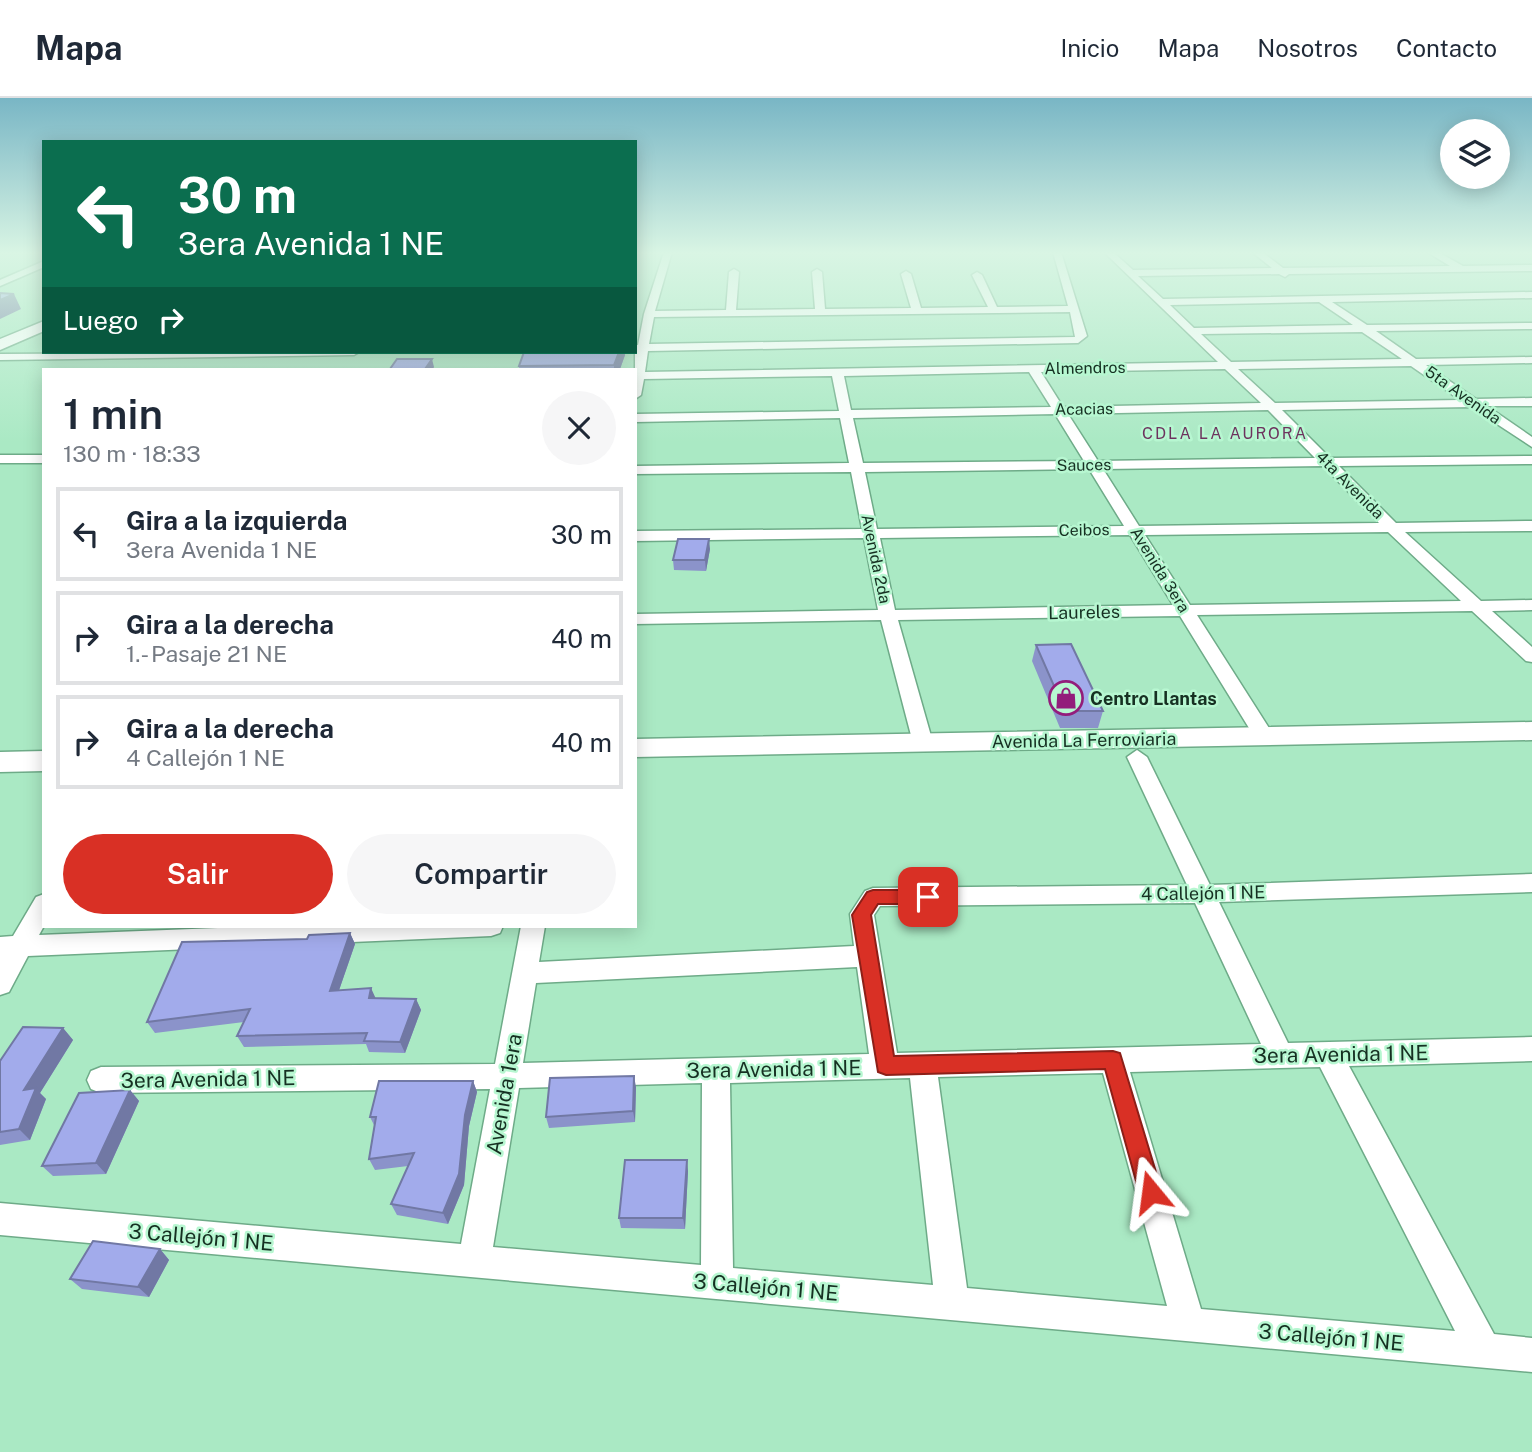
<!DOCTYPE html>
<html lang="es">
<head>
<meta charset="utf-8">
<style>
	:root { --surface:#fff; --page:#f6f6f7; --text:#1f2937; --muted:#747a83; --line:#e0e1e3; --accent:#d93025 }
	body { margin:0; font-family:"Public Sans",sans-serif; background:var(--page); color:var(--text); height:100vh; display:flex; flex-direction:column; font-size:26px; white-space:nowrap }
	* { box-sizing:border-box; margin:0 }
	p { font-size:23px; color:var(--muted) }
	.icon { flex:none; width:38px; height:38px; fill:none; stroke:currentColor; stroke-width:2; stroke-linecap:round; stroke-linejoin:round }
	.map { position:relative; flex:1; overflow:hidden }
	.sheet { position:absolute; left:42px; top:270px; width:595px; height:560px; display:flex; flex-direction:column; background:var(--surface); border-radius:0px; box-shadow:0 4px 18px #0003 }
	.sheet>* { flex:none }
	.banner { position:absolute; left:42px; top:42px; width:595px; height:214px; border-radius:0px; box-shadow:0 4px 18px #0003; background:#0b6e4f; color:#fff; overflow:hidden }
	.controls { position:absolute; left:1440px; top:21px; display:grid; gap:14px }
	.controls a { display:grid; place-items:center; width:70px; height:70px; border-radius:50%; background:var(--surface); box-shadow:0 4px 18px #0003; font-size:35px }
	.pin { position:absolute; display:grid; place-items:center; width:60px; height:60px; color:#fff; margin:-30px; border-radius:14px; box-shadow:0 4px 10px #0006 }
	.me { position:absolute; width:77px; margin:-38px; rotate:344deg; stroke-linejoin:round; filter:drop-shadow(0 0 5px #0008) }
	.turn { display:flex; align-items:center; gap:24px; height:147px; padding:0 21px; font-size:32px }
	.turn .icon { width:91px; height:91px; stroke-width:2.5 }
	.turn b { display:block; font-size:49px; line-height:60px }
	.then { display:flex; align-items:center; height:66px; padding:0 21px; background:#0003; gap:14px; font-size:26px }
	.round { display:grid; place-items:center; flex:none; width:74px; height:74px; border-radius:37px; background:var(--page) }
	.overview { display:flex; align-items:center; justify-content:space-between; height:119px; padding:0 21px }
	h1 { font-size:42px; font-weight:600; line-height:52px }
	.action { display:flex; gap:14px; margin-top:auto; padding:14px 21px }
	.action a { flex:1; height:80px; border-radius:42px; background:var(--accent); color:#fff; font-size:28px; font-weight:600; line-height:80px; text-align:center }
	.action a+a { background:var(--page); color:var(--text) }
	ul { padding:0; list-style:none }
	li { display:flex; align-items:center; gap:21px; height:94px; margin:0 14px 10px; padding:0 7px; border:4px solid var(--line); border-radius:0px }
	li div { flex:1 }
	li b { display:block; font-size:26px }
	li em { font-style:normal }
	header { display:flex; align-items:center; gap:42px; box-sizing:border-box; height:98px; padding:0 35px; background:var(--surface); border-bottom:2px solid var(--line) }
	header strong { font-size:33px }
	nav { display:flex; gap:38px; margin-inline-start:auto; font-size:24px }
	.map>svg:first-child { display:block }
</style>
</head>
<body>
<header>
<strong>Mapa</strong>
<nav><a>Inicio</a><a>Mapa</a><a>Nosotros</a><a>Contacto</a></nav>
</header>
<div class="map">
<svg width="1532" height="1354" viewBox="0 0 1532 1354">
	<rect width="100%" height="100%" fill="#aae9c4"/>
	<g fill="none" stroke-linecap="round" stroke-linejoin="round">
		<!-- street casing -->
		<g stroke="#6eab88" stroke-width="3">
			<path id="street" d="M 664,154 L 672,154 L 655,213 L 726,212 L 729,174 L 734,171 L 739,174 L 736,212 L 815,211 L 812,174 L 817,171 L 822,174 L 825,211 L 911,210 L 901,176 L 906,173 L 911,176 L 921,210 L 988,209 L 972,177 L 977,174 L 982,177 L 997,209 L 1068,208 L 1053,154 L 1061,154 L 1087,238 L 1078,245 L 648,253 L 645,274 L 1218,264 L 1104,154 L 1113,154 L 1133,172 L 1272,170 L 1252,154 L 1262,154 L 1283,170 L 1450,168 L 1427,154 L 1438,154 L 1463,168 L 1532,167 L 1532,173 L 1289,176 L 1285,179 L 1279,176 L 1138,178 L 1163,201 L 1532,194 L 1532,200 L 1332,204 L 1367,227 L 1532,225 L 1532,231 L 1376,233 L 1416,261 L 1532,259 L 1532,265 L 1426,267 L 1476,301 L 1532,300 L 1532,308 L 1487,308 L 1532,339 L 1532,349 L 1471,309 L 1282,312 L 1330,360 L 1532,358 L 1532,366 L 1339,368 L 1396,425 L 1532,423 L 1532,433 L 1405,434 L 1481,503 L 1532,502 L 1532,512 L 1492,513 L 1532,549 L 1532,564 L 1526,563 L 1472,513 L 1197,517 L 1274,638 L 1264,644 L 1257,643 L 1180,518 L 898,522 L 933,645 L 923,652 L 913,645 L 881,522 L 635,526 L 635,516 L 878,512 L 864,440 L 635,443 L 635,433 L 862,431 L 851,374 L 635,376 L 635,368 L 849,365 L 840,320 L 635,324 L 635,316 L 839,313 L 832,278 L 644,281 L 641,297 L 635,301 L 635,247 L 638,247 L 644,216 ZM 1319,204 L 1353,227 L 1194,230 L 1170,207 ZM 1070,214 L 1075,239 L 649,246 L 654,219 ZM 1362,234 L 1402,261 L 1231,264 L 1201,236 ZM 1411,268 L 1460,302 L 1275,305 L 1238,271 ZM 1225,271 L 1261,305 L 1063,309 L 1041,274 ZM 1029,274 L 1051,309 L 851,312 L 844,278 ZM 1268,312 L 1315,360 L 1098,363 L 1068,316 ZM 1055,316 L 1084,363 L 863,365 L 853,320 ZM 1323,368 L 1379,425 L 1139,428 L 1103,371 ZM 1089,371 L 1124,428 L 877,431 L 865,374 ZM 1388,434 L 1461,503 L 1190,507 L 1145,437 ZM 1130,437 L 1173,507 L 895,512 L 880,440 Z
				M 44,163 L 44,169 L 0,188 L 0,182 Z
				M 359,254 L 354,257 L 0,262 L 0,256 Z
				M 0,357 L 44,357 L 44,365 L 0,365 Z
				M 1137,652 L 1147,659 L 1210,787 L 1532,776 L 1532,794 L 1219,804 L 1288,945 L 1532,939 L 1532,963 L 1349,968 L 1494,1236 L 1532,1240 L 1532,1274 L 0,1137 L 0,1105 L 461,1146 L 490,991 L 101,995 L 91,991 L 87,982 L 91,973 L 101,969 L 495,966 L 521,828 L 545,828 L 539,864 L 854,848 L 850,816 L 865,793 L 873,790 L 1187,787 L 1127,659 ZM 1195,805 L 1261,946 L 897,955 L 874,817 L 880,808 ZM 857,869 L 869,956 L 523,965 L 536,885 ZM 1320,969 L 1455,1233 L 1201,1211 L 1130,974 ZM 1103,975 L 1167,1208 L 967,1190 L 938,979 ZM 910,980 L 933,1187 L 733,1170 L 730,985 ZM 702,985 L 701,1167 L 493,1149 L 519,990 Z
				M 44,796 L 44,828 L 39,837 L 268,828 L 503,828 L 500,835 L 491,838 L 28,858 L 9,894 L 0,897 L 0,839 L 13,838 L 36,799 Z"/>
		</g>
		<!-- secondary casing -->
		<g stroke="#6eab88" stroke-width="3">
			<path id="secondary" d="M 44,223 L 44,233 L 0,252 L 0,241 Z
				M 1532,624 L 1532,642 L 635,659 L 635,641 Z
				M 44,653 L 44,673 L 0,674 L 0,654 Z"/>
		</g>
		<!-- street -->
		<use href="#street" fill="#fff" fill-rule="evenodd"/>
		<!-- secondary -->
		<use href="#secondary" fill="#fff" fill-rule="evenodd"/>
	</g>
	<!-- wall -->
	<path fill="#8b93ca" d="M 524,254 L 624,254 L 625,257 L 620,271 L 519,271 L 519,268 Z
		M 710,451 L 706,473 L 674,472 L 673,462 Z
		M 1036,547 L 1103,613 L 1098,630 L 1060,630 L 1032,563 Z
		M 350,835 L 355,846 L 339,892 L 376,900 L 416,901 L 421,912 L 405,955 L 369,954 L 366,946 L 244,949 L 237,938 L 244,924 L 155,935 L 147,924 Z
		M 63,930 L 73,942 L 40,995 L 46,1001 L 30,1042 L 0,1047 L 0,963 Z
		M 473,983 L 477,994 L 469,1028 L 464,1087 L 448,1126 L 397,1117 L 391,1106 L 408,1068 L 375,1072 L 369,1061 L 375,1029 L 370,1019 Z
		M 636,989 L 635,1024 L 549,1030 L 546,1019 Z
		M 130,992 L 139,1003 L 106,1076 L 53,1078 L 42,1068 Z
		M 688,1073 L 685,1131 L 621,1130 L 619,1120 Z
		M 160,1151 L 169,1162 L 149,1199 L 82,1191 L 70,1181 Z"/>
	<!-- shaded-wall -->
	<path fill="#7178a4" d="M 14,196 L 21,211 L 0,221 L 0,202 Z
		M 619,254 L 624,254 L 625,257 L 620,271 L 614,271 L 614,267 Z
		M 432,261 L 434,269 L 433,271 L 425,271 Z
		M 709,441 L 710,451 L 706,473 L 705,462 Z
		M 350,835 L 355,846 L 335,904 L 330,893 Z
		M 371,890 L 376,901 L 369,900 Z
		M 416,901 L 421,912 L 405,955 L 400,944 Z
		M 63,930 L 73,942 L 40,995 L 46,1001 L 30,1042 L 19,1031 L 24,992 Z
		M 634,978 L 636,989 L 635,1024 L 633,1013 Z
		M 473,983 L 477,994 L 469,1028 L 464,1087 L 448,1126 L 443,1115 Z
		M 130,992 L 139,1003 L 106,1076 L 96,1065 Z
		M 687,1062 L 688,1073 L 685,1131 L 683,1120 Z
		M 160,1151 L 169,1162 L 149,1199 L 138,1189 Z"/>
	<!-- building -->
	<path fill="#a2abeb" stroke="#7178a4" stroke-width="2" d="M 0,195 L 14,196 L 0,202 Z
		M 524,254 L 619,254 L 614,267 L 519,268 Z
		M 397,261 L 432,261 L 425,271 L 390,271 Z
		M 678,441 L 709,441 L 705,462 L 673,462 Z
		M 1071,546 L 1103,613 L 1065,613 L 1036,547 Z
		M 350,835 L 330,893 L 371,890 L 369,900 L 416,901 L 400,944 L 364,943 L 367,935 L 237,938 L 250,911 L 147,924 L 182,844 L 307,841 L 309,837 Z
		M 23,929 L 63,930 L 24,992 L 36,990 L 19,1031 L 0,1034 L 0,963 Z
		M 634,978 L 633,1013 L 546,1019 L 550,980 Z
		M 379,983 L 473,983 L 465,1017 L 459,1076 L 443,1115 L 391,1106 L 414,1055 L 369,1061 L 376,1019 L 370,1019 Z
		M 130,992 L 96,1065 L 42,1068 L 79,995 Z
		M 625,1062 L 687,1062 L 683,1120 L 619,1120 Z
		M 93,1143 L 160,1151 L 138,1189 L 70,1181 Z"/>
	<!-- sky -->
	<linearGradient id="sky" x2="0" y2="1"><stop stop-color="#79b6c5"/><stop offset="0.45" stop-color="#d9f5e4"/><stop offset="1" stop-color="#d9f5e4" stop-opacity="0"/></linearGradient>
	<rect width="1532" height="344" fill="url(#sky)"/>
	<!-- route -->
	<path fill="#d93025" stroke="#8d1f18" stroke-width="2" d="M 873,792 L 928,792 L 937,799 L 928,806 L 878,806 L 871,817 L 894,958 L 1113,953 L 1120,955 L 1162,1094 L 1159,1102 L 1151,1106 L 1142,1102 L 1139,1094 L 1105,971 L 886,977 L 878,974 L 852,817 L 867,794 Z"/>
	<!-- icons -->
	<defs>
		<g id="shop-ring" transform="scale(1.75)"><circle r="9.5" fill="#b7f7d1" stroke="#931d7b" stroke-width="1.5"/><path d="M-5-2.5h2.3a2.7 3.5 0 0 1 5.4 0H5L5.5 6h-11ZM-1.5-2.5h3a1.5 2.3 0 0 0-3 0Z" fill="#931d7b"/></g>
	</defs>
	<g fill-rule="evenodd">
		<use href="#shop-ring" x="1066" y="600"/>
	</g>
	<g text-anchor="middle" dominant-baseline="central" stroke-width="5" stroke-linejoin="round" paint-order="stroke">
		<!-- far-street labels -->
		<g font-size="16" fill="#163022" stroke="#b7f7d1">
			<text transform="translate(1085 270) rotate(-1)">Almendros</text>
			<text transform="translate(1463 297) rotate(35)">5ta Avenida</text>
			<text transform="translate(1084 311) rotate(-1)">Acacias</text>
			<text transform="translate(1084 367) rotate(-1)">Sauces</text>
			<text transform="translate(1350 387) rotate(45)">4ta Avenida</text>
			<text transform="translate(1084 432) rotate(-1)">Ceibos</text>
			<text transform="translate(876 461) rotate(78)">Avenida 2da</text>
			<text transform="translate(1160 472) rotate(58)">Avenida 3era</text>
		</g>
		<!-- far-neighbourhood labels -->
		<g font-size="16" letter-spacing="2" fill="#6d335e" stroke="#b7f7d1">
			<text x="1225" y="335">CDLA LA AURORA</text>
		</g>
		<!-- street labels -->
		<g font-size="18" fill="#163022" stroke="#b7f7d1">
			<text transform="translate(1084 514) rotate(-1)">Laureles</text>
			<text transform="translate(1084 642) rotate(-1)">Avenida La Ferroviaria</text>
			<text transform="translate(1203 795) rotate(-1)">4 Callejón 1 NE</text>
		</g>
		<!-- poi labels -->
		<g font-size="18" font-weight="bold" fill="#163022" stroke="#b7f7d1" text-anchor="start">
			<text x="1090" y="600">Centro Llantas</text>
		</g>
		<!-- near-street labels -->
		<g font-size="21" fill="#163022" stroke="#b7f7d1">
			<text transform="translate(1341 956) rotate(-1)">3era Avenida 1 NE</text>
			<text transform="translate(774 971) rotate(-1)">3era Avenida 1 NE</text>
			<text transform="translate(208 981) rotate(-1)">3era Avenida 1 NE</text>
			<text transform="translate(504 996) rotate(-80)">Avenida 1era</text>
			<text transform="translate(201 1139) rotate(5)">3 Callejón 1 NE</text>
			<text transform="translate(766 1189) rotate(5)">3 Callejón 1 NE</text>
			<text transform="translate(1331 1239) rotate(5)">3 Callejón 1 NE</text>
		</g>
	</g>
</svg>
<div class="controls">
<a><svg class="icon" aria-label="layers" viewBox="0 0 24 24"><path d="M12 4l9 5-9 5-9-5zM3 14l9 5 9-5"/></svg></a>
</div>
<div class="pin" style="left:928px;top:799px;background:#d93025"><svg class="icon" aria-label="arrive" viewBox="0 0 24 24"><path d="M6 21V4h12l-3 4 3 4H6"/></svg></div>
<svg class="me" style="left:1151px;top:1094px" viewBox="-20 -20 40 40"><path d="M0-17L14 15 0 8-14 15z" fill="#d93025" stroke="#fff" stroke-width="4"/></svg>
<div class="banner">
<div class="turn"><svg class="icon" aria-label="left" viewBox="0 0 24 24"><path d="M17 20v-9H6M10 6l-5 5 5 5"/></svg><div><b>30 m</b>3era Avenida 1 NE</div></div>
<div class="then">Luego<svg class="icon" aria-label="right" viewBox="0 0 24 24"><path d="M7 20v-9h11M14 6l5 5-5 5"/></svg></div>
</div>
<section class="sheet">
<div class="overview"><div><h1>1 min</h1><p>130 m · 18:33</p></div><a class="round"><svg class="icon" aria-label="close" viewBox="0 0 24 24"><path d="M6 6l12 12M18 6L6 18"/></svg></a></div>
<ul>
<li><svg class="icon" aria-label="left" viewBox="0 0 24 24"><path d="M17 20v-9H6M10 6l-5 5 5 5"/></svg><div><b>Gira a la izquierda</b><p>3era Avenida 1 NE</p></div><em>30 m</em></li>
<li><svg class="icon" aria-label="right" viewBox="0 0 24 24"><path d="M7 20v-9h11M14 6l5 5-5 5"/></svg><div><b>Gira a la derecha</b><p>1.- Pasaje 21 NE</p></div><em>40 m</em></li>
<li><svg class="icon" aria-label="right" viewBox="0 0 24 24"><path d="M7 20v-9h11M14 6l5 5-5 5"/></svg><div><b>Gira a la derecha</b><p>4 Callejón 1 NE</p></div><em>40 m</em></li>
</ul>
<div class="action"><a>Salir</a><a>Compartir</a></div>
</section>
</div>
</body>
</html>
